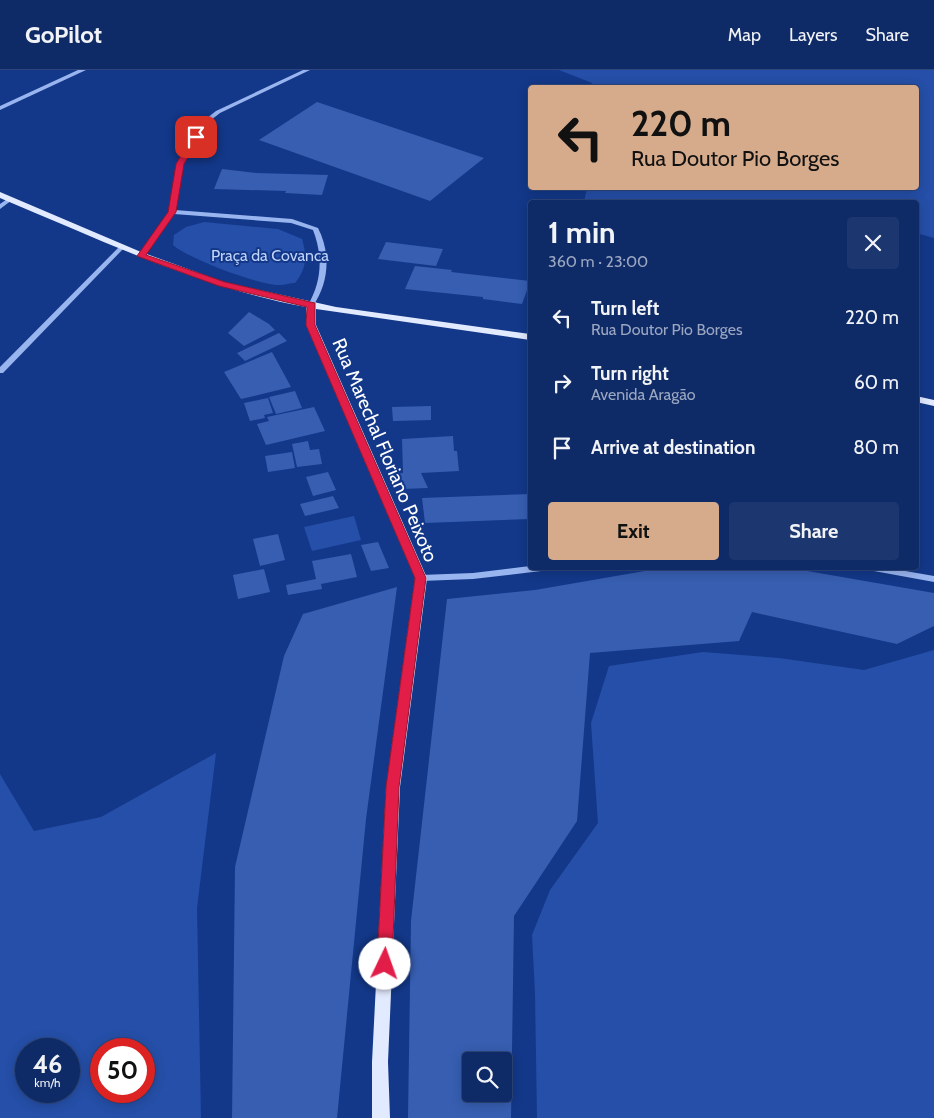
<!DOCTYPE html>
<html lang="en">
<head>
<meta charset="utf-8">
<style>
	:root { --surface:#0e2a67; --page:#1c3670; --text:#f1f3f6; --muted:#9ba7c0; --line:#2e467b; --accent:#d6ab8b }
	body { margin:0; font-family:Cabin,sans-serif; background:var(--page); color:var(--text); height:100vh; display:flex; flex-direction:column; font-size:19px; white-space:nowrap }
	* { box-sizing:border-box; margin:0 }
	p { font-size:16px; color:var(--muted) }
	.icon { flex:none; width:28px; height:28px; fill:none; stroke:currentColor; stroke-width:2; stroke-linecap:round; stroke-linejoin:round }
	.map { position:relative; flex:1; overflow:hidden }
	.drawer { position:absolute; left:528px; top:130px; width:391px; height:370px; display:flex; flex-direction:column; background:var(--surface); border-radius:5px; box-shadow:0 2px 12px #0003,0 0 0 1px var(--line) }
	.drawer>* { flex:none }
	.guide { position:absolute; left:528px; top:15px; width:391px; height:105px; border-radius:5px; box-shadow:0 2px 12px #0003,0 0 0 1px var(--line); background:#d6ab8b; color:#111; overflow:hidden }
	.buttons { position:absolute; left:462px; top:982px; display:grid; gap:10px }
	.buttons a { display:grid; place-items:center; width:50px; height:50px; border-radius:5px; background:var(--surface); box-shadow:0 2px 12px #0003,0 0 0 1px var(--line); font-size:25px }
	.speed { position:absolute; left:15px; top:968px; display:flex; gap:10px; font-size:25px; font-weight:700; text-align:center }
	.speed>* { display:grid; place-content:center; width:65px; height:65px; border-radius:50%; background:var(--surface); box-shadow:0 2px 12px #0003,0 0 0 1px var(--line); line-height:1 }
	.speed small { font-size:12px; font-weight:400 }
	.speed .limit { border:8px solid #d22; background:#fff; color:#111 }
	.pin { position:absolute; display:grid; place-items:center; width:42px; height:42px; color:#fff; margin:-21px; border-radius:10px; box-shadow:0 2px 8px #0006 }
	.me { position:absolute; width:55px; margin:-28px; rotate:3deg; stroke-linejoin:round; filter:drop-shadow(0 0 4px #0008) }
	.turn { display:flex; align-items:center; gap:18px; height:105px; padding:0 20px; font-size:22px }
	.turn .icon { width:65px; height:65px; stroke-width:2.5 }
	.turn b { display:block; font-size:35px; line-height:42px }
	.round { display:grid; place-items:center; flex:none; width:52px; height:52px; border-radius:5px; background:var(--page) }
	.overview { display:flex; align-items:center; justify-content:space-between; height:85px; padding:0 20px }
	h1 { font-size:30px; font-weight:800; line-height:38px }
	.button { display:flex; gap:10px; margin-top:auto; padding:10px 20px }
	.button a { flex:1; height:58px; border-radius:5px; background:var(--accent); color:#111; font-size:20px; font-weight:800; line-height:58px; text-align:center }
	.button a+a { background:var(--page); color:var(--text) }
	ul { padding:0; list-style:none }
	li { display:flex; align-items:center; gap:15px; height:65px; padding:0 20px }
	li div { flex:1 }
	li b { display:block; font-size:19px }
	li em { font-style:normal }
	header { display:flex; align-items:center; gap:30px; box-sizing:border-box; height:70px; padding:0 25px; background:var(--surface); border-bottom:1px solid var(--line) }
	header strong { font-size:24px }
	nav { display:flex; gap:28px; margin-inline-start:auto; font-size:18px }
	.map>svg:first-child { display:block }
</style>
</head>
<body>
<header>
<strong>GoPilot</strong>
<nav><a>Map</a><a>Layers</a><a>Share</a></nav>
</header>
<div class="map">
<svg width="934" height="1048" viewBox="0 0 934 1048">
	<rect width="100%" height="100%" fill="#133889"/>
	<!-- green -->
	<path fill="#254fa8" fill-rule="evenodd" d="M 559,0 L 934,0 L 934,168 L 916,163 L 916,132 L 584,132 L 587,118 L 916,118 L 916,18 L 591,18 L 592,13 Z
		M 204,152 L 278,159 L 302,169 C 307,186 307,198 295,213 C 290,213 285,215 280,215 C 260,216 187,188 173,175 L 174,165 L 186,157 Z
		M 354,446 L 361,470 L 312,481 L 304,457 Z
		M 934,580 L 934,1048 L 537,1048 L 535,923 L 532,865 L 550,820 L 598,753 L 591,653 L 609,596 L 703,582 L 779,588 L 864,600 Z
		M 216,683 L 197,838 L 201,1048 L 0,1048 L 0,704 L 34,761 L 101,747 ZM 26,979 L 69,979 L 69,1021 L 26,1021 ZM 101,979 L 144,979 L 144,1021 L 101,1021 Z"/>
	<!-- building -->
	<path fill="#375eb1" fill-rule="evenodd" d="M 317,32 L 484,88 L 430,131 L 259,70 Z
		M 222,99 L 256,103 L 328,105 L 322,125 L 285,123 L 286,121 L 214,119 Z
		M 386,172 L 443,179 L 436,196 L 378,189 Z
		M 415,196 L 452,200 L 451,202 L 530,211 L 530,212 L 522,234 L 483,229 L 483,227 L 405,219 Z
		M 249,242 L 269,254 L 275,260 L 244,276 L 228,263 Z
		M 279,263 L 287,271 L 245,291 L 237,283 Z
		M 272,282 L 291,317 L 241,329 L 224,302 Z
		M 295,321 L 302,338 L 276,344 L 269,327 Z
		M 268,328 L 273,343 L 264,345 L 265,348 L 250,351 L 244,333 Z
		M 431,336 L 431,350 L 393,351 L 392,337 Z
		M 314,337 L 325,361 L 266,375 L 257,354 L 269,351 L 267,347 Z
		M 453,366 L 454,381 L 457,381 L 459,401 L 421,403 L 428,418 L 403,419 L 396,404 L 403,403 L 402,369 Z
		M 308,371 L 310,380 L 319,379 L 322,394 L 297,397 L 292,374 Z
		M 292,382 L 295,398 L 268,402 L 265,386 Z
		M 328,402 L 336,420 L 313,426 L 306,407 Z
		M 530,424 L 530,449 L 425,453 L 422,428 Z
		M 333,426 L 339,438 L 305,446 L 300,434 Z
		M 278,464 L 285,490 L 260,496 L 253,469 Z
		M 378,472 L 389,498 L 371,501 L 361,475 Z
		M 351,484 L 357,507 L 321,514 L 322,519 L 288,525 L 286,515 L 316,509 L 312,491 Z
		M 662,498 L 790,498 L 934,523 L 934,556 L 897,574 L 752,542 L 739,571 L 590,583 L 577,751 L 514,846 L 511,1048 L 408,1048 L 411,851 L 447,529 L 535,520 ZM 471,991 L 504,991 L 504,1024 L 471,1024 Z
		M 264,499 L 270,522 L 238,529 L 233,505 Z
		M 397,517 L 366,749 L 337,1048 L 232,1048 L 235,797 L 284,586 L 303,544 Z"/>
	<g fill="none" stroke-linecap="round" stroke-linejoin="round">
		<!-- minor -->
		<path fill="#99b5f0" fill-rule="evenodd" d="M 78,0 L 86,0 L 0,40 L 0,36 Z
			M 303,0 L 310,0 L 220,43 L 206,54 L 183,94 L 175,140 L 292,149 L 318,158 C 331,183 329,213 313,236 L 309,236 L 308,235 C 322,211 323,186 313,160 L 291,153 L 174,144 L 143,187 L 139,187 L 138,186 L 169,142 L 177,94 L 202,52 L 216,41 Z
			M 10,127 L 12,128 L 12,130 L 0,139 L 0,134 Z
			M 122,175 L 125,177 L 124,178 L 3,303 L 0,303 L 0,297 L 120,176 Z
			M 530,496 L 530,498 L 545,498 L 541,501 L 473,509 L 421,511 L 417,508 L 421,505 L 473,503 Z
			M 870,498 L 888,498 L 934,506 L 934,512 L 874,501 Z"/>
		<!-- major -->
		<path fill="#e2eaff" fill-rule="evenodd" d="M 0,122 L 141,182 L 224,212 L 336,237 L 530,264 L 530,270 L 316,239 L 316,255 L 427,508 L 400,717 L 388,992 L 390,1048 L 372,1048 L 372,992 L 386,717 L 415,508 L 306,255 L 306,237 C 198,217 101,170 0,128 Z
			M 916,326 L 934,330 L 934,336 L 916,332 Z"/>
	</g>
	<!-- route -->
	<path fill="#e11d48" stroke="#92132f" d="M 193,65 L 200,67 L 184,94 L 176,142 L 146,185 L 225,212 L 315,233 L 315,255 L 426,508 L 399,717 L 392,894 L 390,899 L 385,900 L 380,899 L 377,894 L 386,717 L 415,508 L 306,255 L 307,237 L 219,216 L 137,186 L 168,142 L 176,94 Z"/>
	<g text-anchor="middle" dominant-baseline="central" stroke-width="4" stroke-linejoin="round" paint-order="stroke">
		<!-- far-park labels -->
		<g font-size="16" fill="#bfd3fc" stroke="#133889">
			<text x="270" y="185">Praça da Covanca</text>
		</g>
		<!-- street labels -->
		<g font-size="19" fill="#fff" stroke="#133889">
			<text transform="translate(385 380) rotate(67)">Rua Marechal Floriano Peixoto</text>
		</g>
	</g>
</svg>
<div class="buttons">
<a><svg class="icon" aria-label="search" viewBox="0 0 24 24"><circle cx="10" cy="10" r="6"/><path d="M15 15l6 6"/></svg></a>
</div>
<div class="speed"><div>46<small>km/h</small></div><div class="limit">50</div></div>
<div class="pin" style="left:196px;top:67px;background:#d93025"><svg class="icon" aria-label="arrive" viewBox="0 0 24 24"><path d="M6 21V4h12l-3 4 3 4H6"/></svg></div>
<svg class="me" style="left:385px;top:894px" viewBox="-20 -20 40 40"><circle r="19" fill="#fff"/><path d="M0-13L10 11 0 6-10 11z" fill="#e11d48"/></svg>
<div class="guide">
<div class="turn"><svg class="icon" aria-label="left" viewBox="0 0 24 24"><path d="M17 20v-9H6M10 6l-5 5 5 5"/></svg><div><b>220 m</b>Rua Doutor Pio Borges</div></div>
</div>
<section class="drawer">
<div class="overview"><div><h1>1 min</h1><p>360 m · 23:00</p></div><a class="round"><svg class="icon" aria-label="close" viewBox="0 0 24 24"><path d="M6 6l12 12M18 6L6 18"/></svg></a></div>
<ul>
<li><svg class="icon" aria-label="left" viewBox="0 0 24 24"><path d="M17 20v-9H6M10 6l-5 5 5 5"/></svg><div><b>Turn left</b><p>Rua Doutor Pio Borges</p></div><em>220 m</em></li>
<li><svg class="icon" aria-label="right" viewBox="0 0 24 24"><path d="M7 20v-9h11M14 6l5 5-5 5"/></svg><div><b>Turn right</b><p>Avenida Aragão</p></div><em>60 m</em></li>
<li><svg class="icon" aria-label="arrive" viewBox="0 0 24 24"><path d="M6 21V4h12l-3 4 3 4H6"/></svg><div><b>Arrive at destination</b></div><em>80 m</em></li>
</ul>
<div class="button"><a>Exit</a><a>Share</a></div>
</section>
</div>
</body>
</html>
